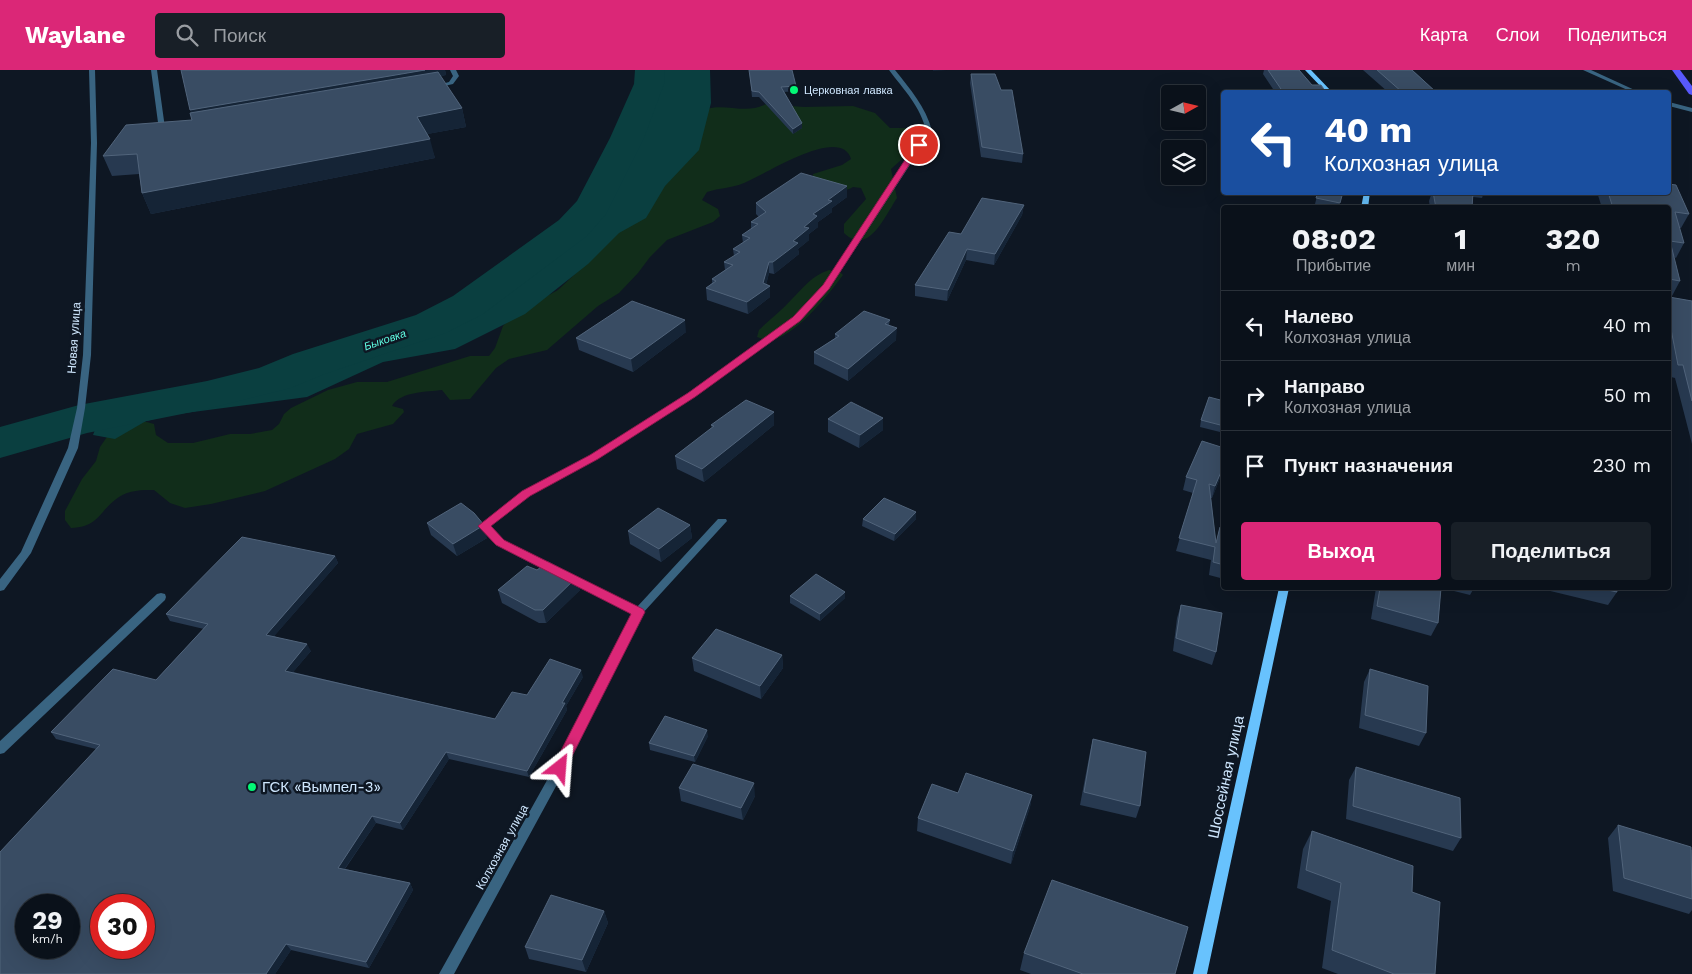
<!DOCTYPE html>
<html lang="ru">
<head>
<meta charset="utf-8">
<style>
	:root { --surface:#0a111a; --page:#181f27; --text:#f1f3f6; --muted:#999da2; --line:#2a3139; --accent:#db2777 }
	body { margin:0; font-family:"Work Sans",sans-serif; background:var(--page); color:var(--text); height:100vh; display:flex; flex-direction:column; font-size:19px; white-space:nowrap }
	* { box-sizing:border-box; margin:0 }
	p { font-size:16px; color:var(--muted) }
	.icon { flex:none; width:28px; height:28px; fill:none; stroke:currentColor; stroke-width:2; stroke-linecap:round; stroke-linejoin:round }
	.map { position:relative; flex:1; overflow:hidden }
	.sheet { position:absolute; left:1221px; top:135px; width:450px; height:385px; display:flex; flex-direction:column; background:var(--surface); border-radius:5px; box-shadow:0 5px 20px #0002,0 0 0 1px var(--line) }
	.sheet>* { flex:none }
	.banner { position:absolute; left:1221px; top:20px; width:450px; height:105px; border-radius:5px; box-shadow:0 5px 20px #0002,0 0 0 1px var(--line); background:#1a4fa0; color:#fff; overflow:hidden }
	.needle { width:32px; rotate:82deg }
	.fabs { position:absolute; left:1161px; top:15px; display:grid; gap:10px }
	.fabs a { display:grid; place-items:center; width:45px; height:45px; border-radius:5px; background:var(--surface); box-shadow:0 5px 20px #0002,0 0 0 1px var(--line); font-size:25px }
	.speed { position:absolute; left:15px; top:824px; display:flex; gap:10px; font-size:25px; font-weight:700; text-align:center }
	.speed>* { display:grid; place-content:center; width:65px; height:65px; border-radius:50%; background:var(--surface); box-shadow:0 5px 20px #0002,0 0 0 1px var(--line); line-height:1 }
	.speed small { font-size:12px; font-weight:400 }
	.speed .limit { border:8px solid #d22; background:#fff; color:#111 }
	.pin { position:absolute; display:grid; place-items:center; width:42px; height:42px; color:#fff; margin:-21px; border:2px solid #fff; border-radius:50%; box-shadow:0 1px 5px #0007 }
	.me { position:absolute; width:55px; margin:-28px; rotate:28deg; stroke-linejoin:round; filter:drop-shadow(0 0 4px #0008) }
	.turn { display:flex; align-items:center; gap:18px; height:105px; padding:0 20px; font-size:22px }
	.turn .icon { width:65px; height:65px; stroke-width:2.5 }
	.turn b { display:block; font-size:35px; line-height:42px }
	.eta { display:flex; justify-content:space-evenly; align-items:center; height:85px; text-align:center }
	.eta b { font-size:30px; font-weight:700; line-height:35px }
	.action { display:flex; gap:10px; margin-top:auto; padding:10px 20px }
	.action a { flex:1; height:58px; border-radius:5px; background:var(--accent); color:#fff; font-size:20px; font-weight:700; line-height:58px; text-align:center }
	.action a+a { background:var(--page); color:var(--text) }
	ul { padding:0; list-style:none }
	li { display:flex; align-items:center; gap:15px; height:70px; padding:0 20px; border-top:1px solid var(--line) }
	li div { flex:1 }
	li b { display:block; font-size:19px }
	li em { font-style:normal }
	header { display:flex; align-items:center; gap:30px; box-sizing:border-box; height:70px; padding:0 25px; background:var(--accent); color:#fff }
	header strong { font-size:24px }
	nav { display:flex; gap:28px; margin-inline-start:auto; font-size:18px }
	.search { width:350px; height:45px; background:var(--page); display:flex; align-items:center; gap:12px; box-sizing:border-box; padding:0 18px; border-radius:5px; color:var(--muted); font-size:19px }
	.map>svg:first-child { display:block }
</style>
</head>
<body>
<header>
<strong>Waylane</strong>
<div class="search"><svg class="icon" aria-label="search" viewBox="0 0 24 24"><circle cx="10" cy="10" r="6"/><path d="M15 15l6 6"/></svg>Поиск</div>
<nav><a>Карта</a><a>Слои</a><a>Поделиться</a></nav>
</header>
<div class="map">
<svg width="1692" height="904" viewBox="0 0 1692 904">
	<rect width="100%" height="100%" fill="#0e1723"/>
	<!-- green -->
	<path fill="#112d1a" d="M 766,34 L 804,37 L 853,36 L 875,43 L 890,58 L 918,58 L 928,64 L 926,74 L 910,82 L 891,99 L 897,128 C 885,146 868,187 844,163 L 844,154 L 866,129 L 861,118 L 853,117 C 841,125 825,116 813,111 L 813,104 L 842,95 L 851,89 C 841,54 763,106 744,113 C 732,118 719,118 707,122 L 702,130 L 718,139 L 720,146 L 713,152 L 667,170 L 650,187 L 638,203 L 619,223 L 598,236 L 547,280 L 509,289 L 496,298 L 470,329 L 450,330 L 442,320 C 427,322 401,321 392,336 L 403,339 L 404,342 L 393,354 L 357,364 L 349,379 L 335,389 L 265,421 L 211,434 L 185,438 L 170,433 L 154,420 C 142,420 129,420 119,427 C 99,440 100,457 71,458 L 65,450 L 65,441 L 82,409 L 96,391 L 100,377 L 111,361 L 143,351 L 154,354 L 156,365 L 168,373 L 193,373 L 230,364 L 250,364 L 272,360 L 279,354 L 284,344 L 291,338 L 328,320 L 357,312 L 387,312 L 470,286 L 489,286 L 495,278 L 503,256 L 514,244 L 558,220 L 575,204 L 706,39 C 726,33 747,45 766,34 Z
		M 829,200 L 839,201 L 843,205 C 829,224 793,270 768,270 C 764,270 760,268 757,267 L 759,260 C 769,250 781,241 791,230 C 804,217 811,206 829,200 Z"/>
	<!-- water -->
	<path fill="#0a3f40" d="M 643,0 L 710,0 L 711,33 L 699,80 L 665,116 L 646,148 L 619,163 L 588,194 L 525,244 L 455,279 L 383,292 L 307,327 L 170,345 L 146,351 L 115,369 L 93,365 L 98,352 L 112,346 L 249,325 L 333,298 L 480,236 L 602,146 L 609,123 L 608,84 L 644,19 Z"/>
	<g fill="none" stroke-linecap="round" stroke-linejoin="round">
		<!-- river -->
		<path fill="#0a3f40" fill-rule="evenodd" d="M 635,0 L 665,0 L 664,14 L 644,68 L 606,144 L 587,166 L 483,244 L 446,263 L 325,304 L 291,318 L 207,339 L 87,363 L 0,388 L 0,357 L 79,335 L 207,311 L 259,298 L 293,284 L 416,245 L 453,226 L 559,150 L 577,131 L 610,68 L 634,14 Z"/>
		<!-- lane -->
		<path fill="#396481" fill-rule="evenodd" d="M 151,0 L 157,0 L 165,58 L 170,59 L 170,61 L 162,62 L 159,60 Z
			M 450,0 L 456,0 L 459,6 L 453,14 L 431,19 L 431,17 L 449,12 L 453,6 Z
			M 1583,0 L 1591,0 L 1639,22 L 1632,22 Z
			M 1669,32 L 1692,38 L 1692,42 L 1669,36 Z
			M 161,523 L 165,524 L 166,527 L 165,530 L 4,683 L 0,684 L 0,671 L 157,524 Z"/>
		<!-- street -->
		<path fill="#396481" fill-rule="evenodd" d="M 89,0 L 95,0 L 97,73 L 91,285 L 85,338 L 78,378 L 31,483 L 4,520 L 0,521 L 0,509 L 21,482 L 68,378 L 77,338 L 83,285 L 91,73 Z
			M 889,0 L 895,0 C 910,19 926,37 932,61 L 829,219 L 800,251 L 694,327 L 597,389 L 529,425 L 490,456 L 504,471 L 637,537 L 718,449 L 726,449 L 727,451 L 642,544 L 573,685 L 454,904 L 439,904 L 565,678 L 632,544 L 496,475 L 479,456 L 523,421 L 591,385 L 688,323 L 794,247 L 823,216 L 926,61 C 921,37 904,20 889,0 Z"/>
		<!-- secondary -->
		<path fill="#68c2fd" fill-rule="evenodd" d="M 1305,0 L 1311,0 L 1332,22 L 1326,22 Z
			M 1364,122 L 1370,122 L 1368,138 L 1361,138 Z
			M 1279,518 L 1289,518 L 1207,904 L 1193,904 Z"/>
		<!-- primary -->
		<path fill="#5859fd" fill-rule="evenodd" d="M 1672,0 L 1680,0 L 1692,16 L 1692,25 L 1689,24 Z"/>
	</g>
	<!-- wall -->
	<path fill="#273950" d="M 181,0 L 445,0 L 446,5 L 440,6 L 462,38 L 466,57 L 427,64 L 435,88 L 151,144 L 142,123 L 139,104 L 112,106 L 103,86 L 192,50 L 192,43 Z
		M 749,0 L 796,16 L 797,21 L 784,22 L 802,58 L 793,64 L 759,27 L 752,27 Z
		M 1264,0 L 1299,0 L 1312,15 L 1326,22 L 1275,22 L 1263,4 Z
		M 1363,0 L 1412,0 L 1436,22 L 1388,22 Z
		M 971,4 L 1023,84 L 1022,93 L 981,87 L 970,13 Z
		M 1318,122 L 1343,122 L 1338,138 L 1314,138 Z
		M 1432,122 L 1484,122 L 1482,128 L 1473,127 L 1472,138 L 1430,138 L 1429,131 Z
		M 1492,122 L 1507,122 L 1506,124 Z
		M 1597,122 L 1669,122 L 1689,144 L 1681,158 L 1679,158 L 1684,173 L 1676,188 L 1674,187 L 1680,211 L 1672,226 L 1669,225 L 1669,138 L 1602,138 Z
		M 847,127 L 832,138 L 832,142 L 818,152 L 818,157 L 809,164 L 809,170 L 798,179 L 799,184 L 774,204 L 769,203 L 766,215 L 770,216 L 770,227 L 748,244 L 707,230 L 706,218 L 712,213 L 712,209 L 725,200 L 724,192 L 734,186 L 733,179 L 743,173 L 742,165 L 751,159 L 751,152 L 759,147 L 756,144 L 756,133 Z
		M 1024,135 L 1022,145 L 994,195 L 966,190 L 947,231 L 915,226 L 915,215 L 961,164 Z
		M 1669,227 L 1692,231 L 1692,374 L 1675,308 L 1671,307 L 1669,297 Z
		M 890,250 L 889,255 L 896,270 L 848,311 L 814,294 L 814,282 L 835,268 L 835,264 Z
		M 686,262 L 633,302 L 579,280 L 576,268 Z
		M 1224,331 L 1224,363 L 1200,357 L 1201,350 Z
		M 774,342 L 774,355 L 704,412 L 677,399 L 675,386 L 712,358 L 711,355 Z
		M 828,349 L 883,360 L 859,378 L 828,362 Z
		M 1224,378 L 1224,398 L 1212,428 L 1211,428 L 1216,472 L 1224,458 L 1224,509 L 1209,505 L 1211,490 L 1176,481 L 1193,423 L 1183,420 L 1186,407 Z
		M 863,449 L 916,449 L 894,471 L 862,456 Z
		M 427,453 L 487,468 L 457,486 L 431,465 Z
		M 690,455 L 692,468 L 661,492 L 630,474 L 628,461 Z
		M 335,486 L 338,493 L 274,566 L 311,581 L 293,602 L 495,649 L 527,625 L 583,607 L 566,636 L 567,640 L 529,707 L 449,689 L 403,760 L 376,753 L 345,799 L 410,813 L 413,820 L 369,898 L 291,880 L 275,904 L 0,904 L 96,679 L 56,669 L 51,662 L 156,610 L 204,559 L 170,551 L 166,544 Z
		M 1376,518 L 1441,518 L 1438,553 L 1431,566 L 1371,549 Z
		M 1442,518 L 1474,518 L 1470,525 Z
		M 1538,518 L 1616,518 L 1617,522 L 1608,535 Z
		M 498,520 L 580,520 L 546,553 L 539,553 L 502,533 Z
		M 790,526 L 845,528 L 820,551 L 790,533 Z
		M 1181,535 L 1216,582 L 1212,595 L 1173,581 L 1177,548 Z
		M 782,585 L 783,598 L 761,629 L 694,601 L 692,588 Z
		M 1370,599 L 1426,663 L 1419,676 L 1359,658 L 1364,612 Z
		M 708,666 L 695,692 L 650,680 L 649,673 Z
		M 1093,669 L 1140,736 L 1136,748 L 1080,735 L 1090,682 Z
		M 1356,697 L 1461,768 L 1453,781 L 1346,749 L 1349,710 Z
		M 679,718 L 755,726 L 743,750 L 681,731 Z
		M 958,723 L 1032,725 L 1030,737 L 1011,794 L 917,761 L 918,748 Z
		M 1618,755 L 1692,780 L 1692,840 L 1689,844 L 1613,821 L 1608,768 Z
		M 1312,761 L 1412,822 L 1435,904 L 1338,904 L 1322,898 L 1331,831 L 1297,818 L 1303,779 Z
		M 604,841 L 608,853 L 586,902 L 529,889 L 525,877 Z
		M 1024,883 L 1175,904 L 1031,904 L 1020,900 Z"/>
	<!-- shaded-wall -->
	<path fill="#152436" d="M 425,0 L 445,0 L 446,5 L 196,55 L 190,40 Z
		M 933,0 L 947,0 L 933,1 Z
		M 462,38 L 466,57 L 422,65 L 417,47 Z
		M 802,53 L 802,58 L 793,64 L 793,59 Z
		M 430,69 L 435,88 L 151,144 L 142,123 Z
		M 847,116 L 847,127 L 832,138 L 832,142 L 818,152 L 818,157 L 809,164 L 809,170 L 798,179 L 799,184 L 774,204 L 773,192 L 804,157 L 813,144 L 828,130 Z
		M 1024,135 L 1022,145 L 994,195 L 995,184 Z
		M 967,179 L 966,190 L 947,231 L 948,220 Z
		M 769,192 L 769,203 L 765,219 L 770,216 L 770,227 L 748,244 L 747,232 L 763,213 Z
		M 685,250 L 686,262 L 633,302 L 631,289 Z
		M 897,258 L 896,270 L 848,311 L 848,299 Z
		M 774,342 L 774,355 L 704,412 L 702,399 Z
		M 883,348 L 883,360 L 859,378 L 860,365 Z
		M 1224,395 L 1224,398 L 1212,428 L 1215,416 Z
		M 916,442 L 916,449 L 894,471 L 895,464 Z
		M 484,455 L 487,468 L 457,486 L 453,474 Z
		M 690,455 L 692,468 L 661,492 L 659,479 Z
		M 335,486 L 338,493 L 269,572 L 266,565 Z
		M 577,507 L 580,520 L 546,553 L 543,540 Z
		M 845,522 L 845,528 L 820,551 L 820,544 Z
		M 307,574 L 311,581 L 288,608 L 285,601 Z
		M 782,585 L 783,598 L 761,629 L 760,616 Z
		M 581,600 L 583,607 L 566,636 L 567,640 L 529,707 L 527,701 L 562,633 Z
		M 707,660 L 708,666 L 695,692 L 694,686 Z
		M 446,682 L 449,689 L 403,760 L 400,753 Z
		M 754,713 L 755,726 L 743,750 L 741,738 Z
		M 1032,725 L 1030,737 L 1011,794 L 1013,781 Z
		M 372,746 L 376,753 L 341,804 L 338,798 Z
		M 410,813 L 413,820 L 369,898 L 366,892 Z
		M 604,841 L 608,853 L 586,902 L 582,890 Z
		M 286,874 L 291,880 L 275,904 L 266,904 Z"/>
	<!-- building -->
	<path fill="#394c63" stroke="#51647b" fill-rule="evenodd" d="M 181,0 L 425,0 L 190,40 Z
		M 749,0 L 792,0 L 796,16 L 781,17 L 802,53 L 793,59 L 759,22 L 752,21 Z
		M 1268,0 L 1299,0 L 1312,15 L 1321,15 L 1326,22 L 1283,22 Z
		M 1377,0 L 1412,0 L 1436,22 L 1402,22 Z
		M 438,2 L 462,38 L 417,47 L 430,69 L 142,123 L 137,84 L 103,86 L 126,55 L 192,50 L 190,43 Z
		M 971,4 L 995,4 L 1001,20 L 1012,20 L 1023,84 L 982,77 Z
		M 801,103 L 847,116 L 828,130 L 832,131 L 813,144 L 817,146 L 804,157 L 809,158 L 793,171 L 798,173 L 773,192 L 769,192 L 763,213 L 770,216 L 747,232 L 706,218 L 716,211 L 712,209 L 733,195 L 724,192 L 740,182 L 733,179 L 750,168 L 742,165 L 758,154 L 751,152 L 766,142 L 756,133 Z
		M 1669,114 L 1676,115 L 1689,144 L 1675,142 L 1684,173 L 1670,171 L 1680,211 L 1669,209 L 1669,138 L 1613,138 L 1608,122 L 1669,122 Z
		M 1318,122 L 1343,122 L 1340,133 L 1316,128 Z
		M 1433,122 L 1473,122 L 1472,138 L 1436,138 Z
		M 982,128 L 1024,135 L 995,184 L 967,179 L 948,220 L 915,215 L 949,162 L 961,164 Z
		M 1669,227 L 1692,231 L 1692,331 L 1683,295 L 1678,295 L 1669,249 Z
		M 632,231 L 685,250 L 631,289 L 576,268 Z
		M 864,241 L 890,250 L 885,254 L 897,258 L 848,299 L 814,282 L 839,266 L 835,264 Z
		M 1209,327 L 1224,331 L 1224,356 L 1201,350 Z
		M 746,330 L 774,342 L 702,399 L 675,386 L 714,356 L 711,355 Z
		M 851,332 L 883,348 L 860,365 L 828,349 Z
		M 1202,371 L 1224,378 L 1224,395 L 1215,416 L 1209,414 L 1216,473 L 1220,457 L 1224,458 L 1224,495 L 1213,492 L 1215,477 L 1179,468 L 1197,410 L 1186,407 Z
		M 884,428 L 916,442 L 895,464 L 863,449 Z
		M 461,433 L 474,443 L 484,455 L 453,474 L 427,453 Z
		M 658,438 L 690,455 L 659,479 L 628,461 Z
		M 242,467 L 335,486 L 266,565 L 307,574 L 285,601 L 495,649 L 512,622 L 527,625 L 550,589 L 581,600 L 562,633 L 565,633 L 527,701 L 446,682 L 400,753 L 372,746 L 338,798 L 410,813 L 366,892 L 286,874 L 266,904 L 0,904 L 0,782 L 100,675 L 51,662 L 113,599 L 156,610 L 208,554 L 166,544 ZM 26,835 L 69,835 L 69,878 L 26,878 ZM 101,835 L 144,835 L 144,878 L 101,878 Z
		M 548,492 L 577,507 L 543,540 L 535,540 L 498,520 L 527,496 L 537,500 Z
		M 816,504 L 845,522 L 820,544 L 790,526 Z
		M 1380,518 L 1441,518 L 1438,553 L 1377,536 Z
		M 1599,518 L 1616,518 L 1617,522 Z
		M 1181,535 L 1222,543 L 1216,582 L 1176,568 Z
		M 716,559 L 782,585 L 760,616 L 692,588 Z
		M 1370,599 L 1428,616 L 1426,663 L 1365,645 Z
		M 665,646 L 707,660 L 694,686 L 649,673 Z
		M 1093,669 L 1146,682 L 1140,736 L 1084,722 Z
		M 693,694 L 754,713 L 741,738 L 679,718 Z
		M 1356,697 L 1460,728 L 1461,768 L 1353,736 Z
		M 966,703 L 1032,725 L 1013,781 L 918,748 L 932,714 L 958,723 Z
		M 1618,755 L 1691,777 L 1692,829 L 1624,808 Z
		M 1312,761 L 1413,796 L 1412,822 L 1440,832 L 1435,904 L 1394,904 L 1332,880 L 1341,813 L 1306,800 Z
		M 1052,810 L 1188,857 L 1175,904 L 1083,904 L 1024,883 Z
		M 551,825 L 604,841 L 582,890 L 525,877 Z"/>
	<!-- route -->
	<path fill="#db2777" stroke="#8e194d" d="M 916,73 L 922,75 L 829,219 L 800,251 L 695,327 L 598,389 L 530,426 L 491,456 L 504,470 L 643,539 L 645,542 L 564,702 L 560,704 L 555,702 L 552,698 L 631,544 L 496,475 L 478,456 L 522,421 L 590,385 L 688,323 L 793,247 L 823,215 Z"/>
	<!-- markers -->
	<g fill="#03f876" stroke="#0e1723" stroke-width="2">
		<circle cx="794" cy="20" r="5"/>
		<circle cx="252" cy="717" r="5"/>
	</g>
	<g text-anchor="middle" dominant-baseline="central" stroke-width="5" stroke-linejoin="round" paint-order="stroke">
		<!-- far-poi labels -->
		<g font-size="11" fill="#d0e8ff" stroke="#0e1723" text-anchor="start">
			<text x="804" y="20">Церковная лавка</text>
		</g>
		<!-- far-water labels -->
		<g font-size="11" font-style="italic" fill="#5ffde3" stroke="#0e1723">
			<text transform="translate(385 270) rotate(-19)">Быковка</text>
		</g>
		<!-- street labels -->
		<g font-size="12" fill="#d0e8ff" stroke="#0e1723">
			<text transform="translate(74 268) rotate(-86)">Новая улица</text>
			<text transform="translate(502 777) rotate(-61)">Колхозная улица</text>
		</g>
		<!-- near-street labels -->
		<g font-size="15" fill="#d0e8ff" stroke="#0e1723">
			<text transform="translate(1226 707) rotate(-78)">Шоссейная улица</text>
		</g>
		<!-- near-poi labels -->
		<g font-size="15" fill="#d0e8ff" stroke="#0e1723" text-anchor="start">
			<text x="262" y="717">ГСК «Вымпел-3»</text>
		</g>
	</g>
</svg>
<div class="fabs">
<a><svg class="needle" viewBox="-14 -14 28 28"><path d="M0-13l5 13h-10z" fill="#e53935"/><path d="M0 13l5-13h-10z" fill="#999da2"/></svg></a>
<a><svg class="icon" aria-label="layers" viewBox="0 0 24 24"><path d="M12 4l9 5-9 5-9-5zM3 14l9 5 9-5"/></svg></a>
</div>
<div class="speed"><div>29<small>km/h</small></div><div class="limit">30</div></div>
<div class="pin" style="left:919px;top:75px;background:#d93025"><svg class="icon" aria-label="arrive" viewBox="0 0 24 24"><path d="M6 21V4h12l-3 4 3 4H6"/></svg></div>
<svg class="me" style="left:560px;top:698px" viewBox="-20 -20 40 40"><path d="M0-17L14 15 0 8-14 15z" fill="#db2777" stroke="#fff" stroke-width="4"/></svg>
<div class="banner">
<div class="turn"><svg class="icon" aria-label="left" viewBox="0 0 24 24"><path d="M17 20v-9H6M10 6l-5 5 5 5"/></svg><div><b>40 m</b>Колхозная улица</div></div>
</div>
<section class="sheet">
<div class="eta">
<div><b>08:02</b><p>Прибытие</p></div>
<div><b>1</b><p>мин</p></div>
<div><b>320</b><p>m</p></div>
</div>
<ul>
<li><svg class="icon" aria-label="left" viewBox="0 0 24 24"><path d="M17 20v-9H6M10 6l-5 5 5 5"/></svg><div><b>Налево</b><p>Колхозная улица</p></div><em>40 m</em></li>
<li><svg class="icon" aria-label="right" viewBox="0 0 24 24"><path d="M7 20v-9h11M14 6l5 5-5 5"/></svg><div><b>Направо</b><p>Колхозная улица</p></div><em>50 m</em></li>
<li><svg class="icon" aria-label="arrive" viewBox="0 0 24 24"><path d="M6 21V4h12l-3 4 3 4H6"/></svg><div><b>Пункт назначения</b></div><em>230 m</em></li>
</ul>
<div class="action"><a>Выход</a><a>Поделиться</a></div>
</section>
</div>
</body>
</html>
